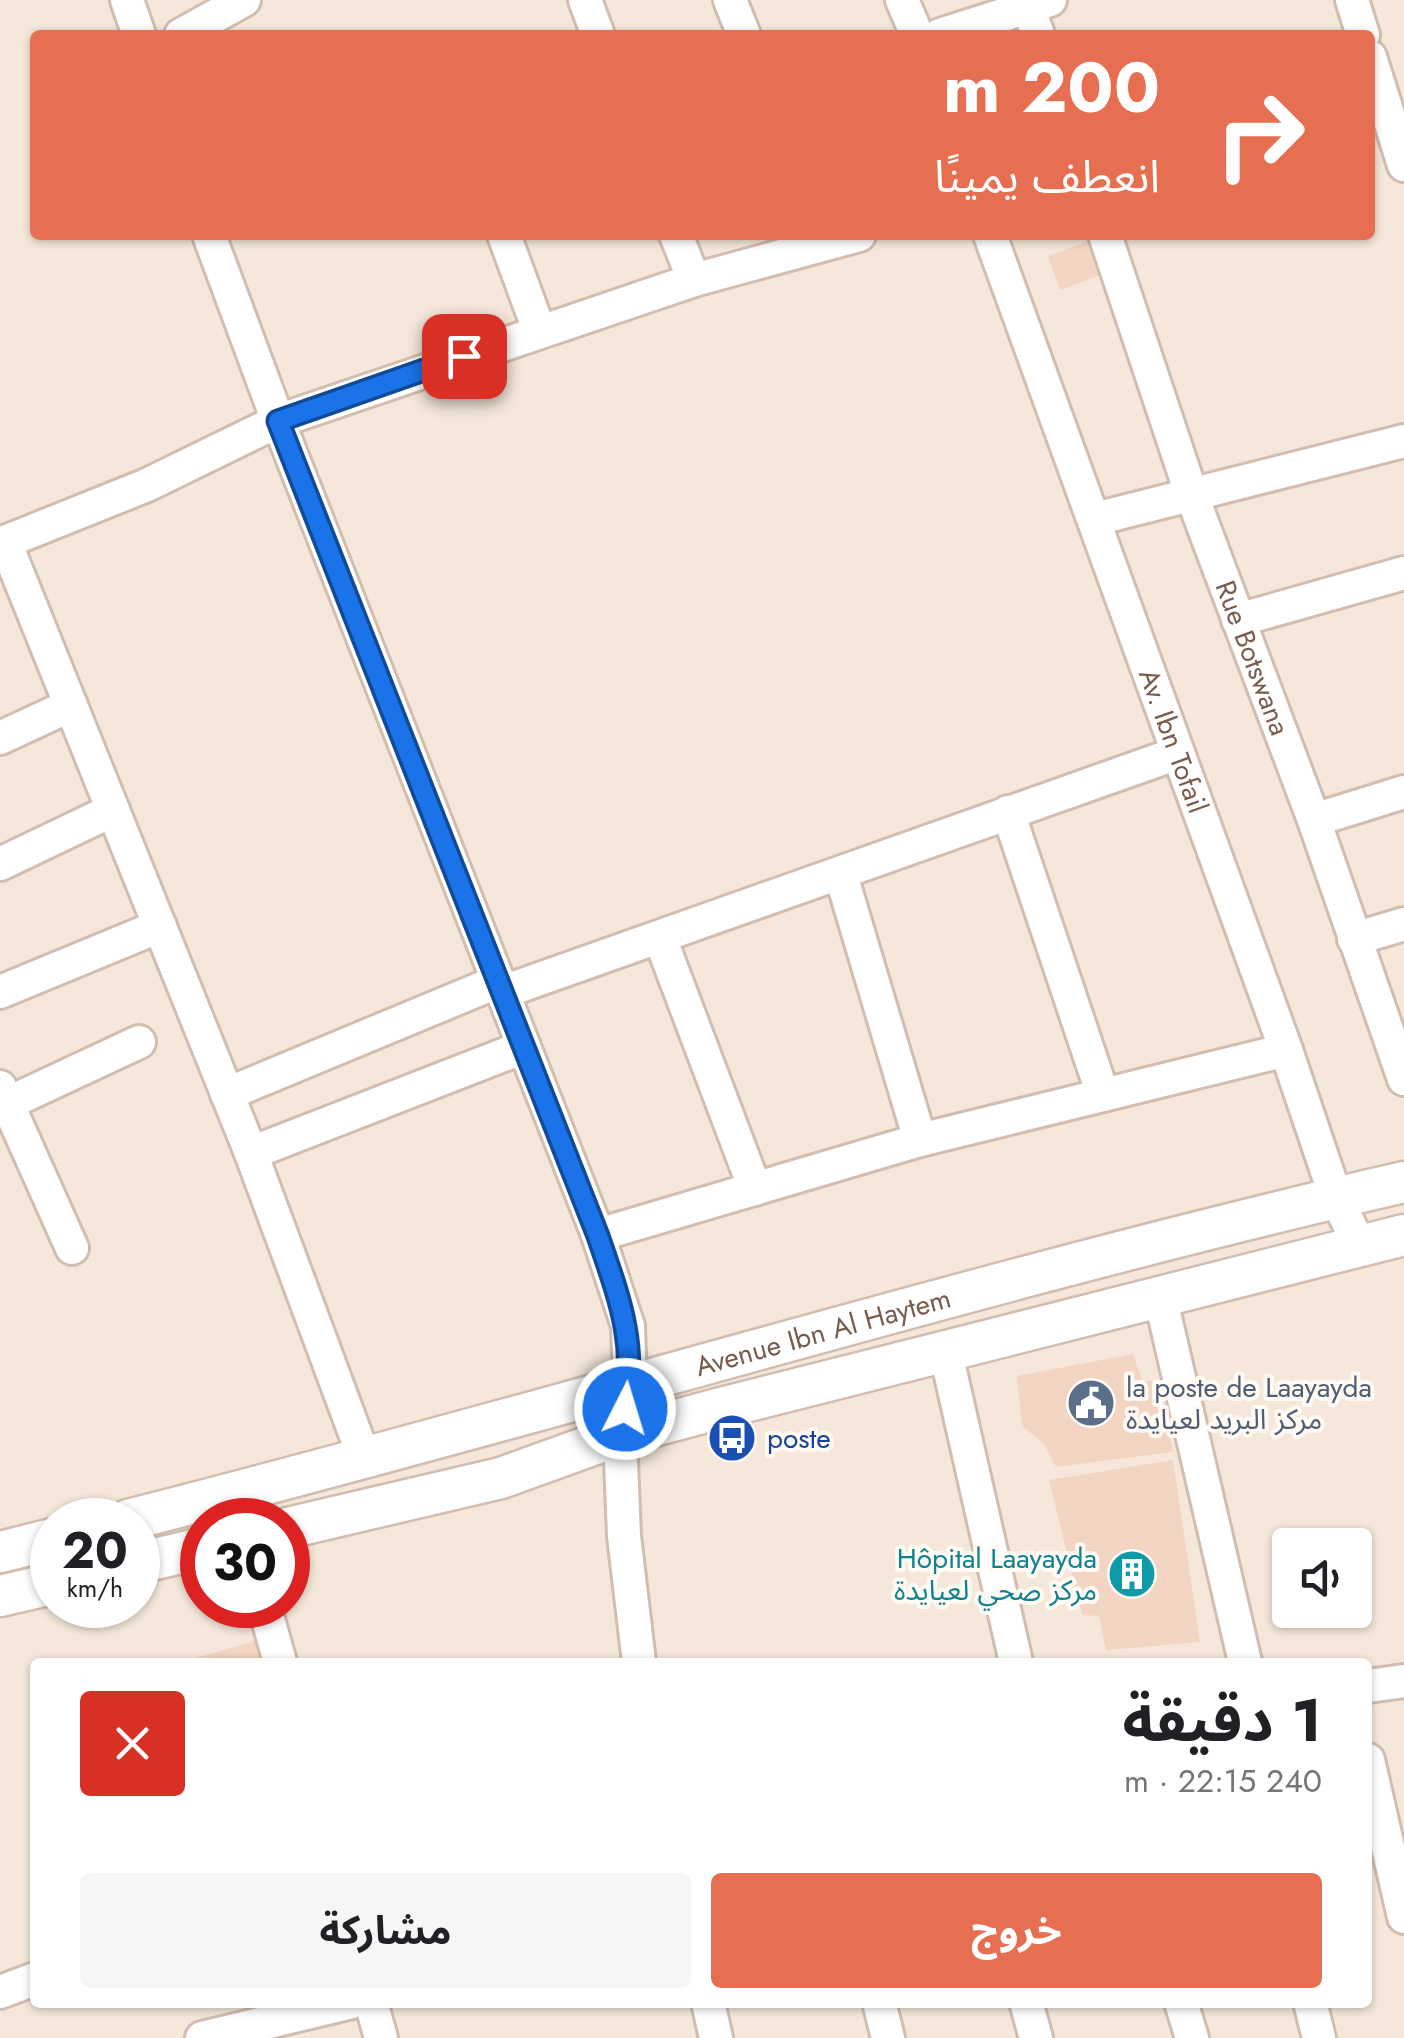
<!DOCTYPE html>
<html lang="ar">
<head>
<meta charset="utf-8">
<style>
	:root { --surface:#fff; --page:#f6f6f6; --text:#202124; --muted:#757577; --accent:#e76f51 }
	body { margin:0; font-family:Jost,"Noto Sans Arabic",sans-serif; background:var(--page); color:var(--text); direction:rtl; height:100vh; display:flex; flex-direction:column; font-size:38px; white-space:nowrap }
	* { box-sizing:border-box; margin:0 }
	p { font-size:32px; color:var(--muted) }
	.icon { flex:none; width:55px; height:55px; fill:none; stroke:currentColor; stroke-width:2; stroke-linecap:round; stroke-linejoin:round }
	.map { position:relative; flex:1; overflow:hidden; direction:ltr }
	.sheet { position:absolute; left:30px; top:1658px; width:1342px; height:350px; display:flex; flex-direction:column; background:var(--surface); border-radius:10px; box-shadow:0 2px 8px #0004; direction:rtl }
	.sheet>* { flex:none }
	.banner { position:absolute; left:30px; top:30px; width:1345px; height:210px; border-radius:10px; box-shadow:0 2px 8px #0004; direction:rtl; background:#e76f51; color:#fff; overflow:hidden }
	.fabs { position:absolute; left:1272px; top:1528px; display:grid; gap:20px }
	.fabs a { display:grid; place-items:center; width:100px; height:100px; border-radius:10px; background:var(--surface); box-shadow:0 2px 8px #0004; font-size:50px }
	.speed { position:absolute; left:30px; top:1498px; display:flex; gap:20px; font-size:50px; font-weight:700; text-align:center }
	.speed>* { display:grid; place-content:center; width:130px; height:130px; border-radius:50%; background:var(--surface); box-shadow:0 2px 8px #0004; line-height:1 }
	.speed small { font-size:25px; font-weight:400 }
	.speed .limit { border:15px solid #d22; background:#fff; color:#111 }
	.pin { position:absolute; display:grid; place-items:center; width:85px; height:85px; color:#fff; margin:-42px; border-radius:20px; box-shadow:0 5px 15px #0006 }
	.me { position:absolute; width:110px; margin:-55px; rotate:5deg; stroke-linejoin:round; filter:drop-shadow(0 0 8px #0008) }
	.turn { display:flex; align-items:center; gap:35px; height:210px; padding:0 50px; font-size:45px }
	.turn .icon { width:130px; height:130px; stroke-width:2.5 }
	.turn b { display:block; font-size:70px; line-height:85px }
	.round { display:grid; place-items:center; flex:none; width:105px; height:105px; border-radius:10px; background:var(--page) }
	.overview { display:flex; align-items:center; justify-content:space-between; height:170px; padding:0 50px }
	h1 { font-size:60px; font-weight:700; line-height:75px }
	.button { display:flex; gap:20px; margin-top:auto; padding:20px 50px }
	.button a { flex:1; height:115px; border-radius:10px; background:var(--accent); color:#fff; font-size:40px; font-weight:700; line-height:115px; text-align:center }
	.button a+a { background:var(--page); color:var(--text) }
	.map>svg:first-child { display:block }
</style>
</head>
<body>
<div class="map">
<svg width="1404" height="2038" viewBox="0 0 1404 2038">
	<rect width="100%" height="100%" fill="#fdf6ec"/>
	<!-- residential -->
	<path fill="#f5e8da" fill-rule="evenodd" d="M 0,0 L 1404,0 L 1404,2038 L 0,2038 ZM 35,35 L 1370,35 L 1370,235 L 35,235 ZM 52,1520 L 138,1520 L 138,1605 L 52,1605 ZM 202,1520 L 288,1520 L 288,1605 L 202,1605 ZM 1290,1545 L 1355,1545 L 1355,1610 L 1290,1610 ZM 35,1662 L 1368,1662 L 1368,2002 L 35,2002 Z"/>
	<!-- building -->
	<path fill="#f3d5c3" d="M 1097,238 L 1109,272 L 1060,290 L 1048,256 Z
		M 1133,1354 L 1142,1381 L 1158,1381 L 1173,1452 L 1056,1467 L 1044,1444 L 1022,1426 L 1017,1376 Z
		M 1173,1460 L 1200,1642 L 1106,1650 L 1099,1616 L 1082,1615 L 1049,1480 Z
		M 266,1638 L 273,1662 L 186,1662 L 185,1661 Z"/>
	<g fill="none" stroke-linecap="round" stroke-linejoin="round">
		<!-- minor casing -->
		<g stroke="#d1beb0" stroke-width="38">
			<g id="minor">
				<path d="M 127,0 L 139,35"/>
				<path d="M 585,0 L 598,35"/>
				<path d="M 730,0 L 744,35"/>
				<path d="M 902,0 L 917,35"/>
				<path d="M 1352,0 L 1363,35"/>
				<path d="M 1028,6 L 1038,35"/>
				<path d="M 181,35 L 244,0"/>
				<path d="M 940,35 L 1050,0"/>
				<path d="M 1370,57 L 1404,165"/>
				<path d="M 209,235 L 278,421 L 598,1235 L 628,1326 L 630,1383 L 620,1435 L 624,1536 L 639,1662"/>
				<path d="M 504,235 L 539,330"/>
				<path d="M 676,235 L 694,280"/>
				<path id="s1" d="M 990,235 L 1286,1050 L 1336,1198 L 1360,1246"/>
				<path id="s2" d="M 1105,235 L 1192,496 L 1314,820 L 1404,1079"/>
				<path d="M 1095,519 L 1404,441"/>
				<path d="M 5,542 L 251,1153 L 365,1460"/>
				<path d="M 0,544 L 147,485 L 278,421 L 694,280 L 859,235"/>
				<path d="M 1238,620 L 1404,573"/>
				<path d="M 0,738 L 71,705"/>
				<path d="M 1008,812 L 1103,1095"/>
				<path d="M 1314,820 L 1404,792"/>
				<path d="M 0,864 L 113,810"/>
				<path d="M 841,875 L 920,1140"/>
				<path d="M 660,938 L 755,1189"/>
				<path d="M 1354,939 L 1404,924"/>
				<path d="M 0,992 L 160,926"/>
				<path d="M 503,992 L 1178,753"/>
				<path d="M 0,1087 L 72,1248"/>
				<path d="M 227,1094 L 499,981"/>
				<path d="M 0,1107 L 139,1042"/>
				<path d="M 251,1153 L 524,1047"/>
				<path d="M 598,1235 L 920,1140 L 1286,1050"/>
				<path d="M 1160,1296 L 1245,1662"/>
				<path d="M 945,1349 L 1016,1662"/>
				<path d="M 264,1605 L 280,1662"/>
				<path d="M 1368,1686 L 1404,1681"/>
				<path d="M 1368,1760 L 1404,1917"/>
				<path d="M 0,1992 L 35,1979"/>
				<path d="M 371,2002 L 381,2038"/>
				<path d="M 708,2002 L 716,2038"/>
				<path d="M 879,2002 L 888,2038"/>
				<path d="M 1026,2002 L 1036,2038"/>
				<path d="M 1181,2002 L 1192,2038"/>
				<path d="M 1310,2002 L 1319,2038"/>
				<path d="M 202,2038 L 352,2002"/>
			</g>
		</g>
		<!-- tertiary casing -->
		<g stroke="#d1beb0" stroke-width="45">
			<g id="tertiary">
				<path id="s3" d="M 128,1520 C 554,1412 975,1281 1404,1182"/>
				<path d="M 288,1528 L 501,1478 L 620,1435 L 721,1408 L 1404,1235"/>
				<path d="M 0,1552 L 52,1539"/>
				<path d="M 138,1563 L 202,1548"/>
				<path d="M 0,1596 L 52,1584"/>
			</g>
		</g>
		<!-- minor -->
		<use href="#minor" stroke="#fff" stroke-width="32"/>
		<!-- tertiary -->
		<use href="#tertiary" stroke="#fff" stroke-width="40"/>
	</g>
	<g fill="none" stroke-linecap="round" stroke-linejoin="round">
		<!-- route casing -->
		<g stroke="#114b97" stroke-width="25">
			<path id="route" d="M 464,356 L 278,421 L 598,1236 C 619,1298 637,1342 625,1409"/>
		</g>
		<!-- route -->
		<use href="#route" stroke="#1a73e8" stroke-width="18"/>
	</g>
	<!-- icons -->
	<defs>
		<g id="civic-disc" transform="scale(2.5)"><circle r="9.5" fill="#5c6f8a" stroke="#fffaf3"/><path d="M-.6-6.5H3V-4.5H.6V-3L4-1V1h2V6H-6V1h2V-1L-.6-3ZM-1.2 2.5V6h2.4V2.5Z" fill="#fff"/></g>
		<g id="bus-disc" transform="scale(2.5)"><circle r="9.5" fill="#1a4fb4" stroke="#fffaf3"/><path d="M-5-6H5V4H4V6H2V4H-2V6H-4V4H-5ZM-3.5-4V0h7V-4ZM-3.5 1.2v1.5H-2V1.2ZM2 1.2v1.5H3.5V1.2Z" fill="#fff"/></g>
		<g id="building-disc" transform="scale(2.5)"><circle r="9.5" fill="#0f9aa8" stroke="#fffaf3"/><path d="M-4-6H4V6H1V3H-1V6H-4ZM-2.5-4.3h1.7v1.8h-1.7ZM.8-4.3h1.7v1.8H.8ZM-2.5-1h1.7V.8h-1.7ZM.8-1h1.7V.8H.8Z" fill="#fff"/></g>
	</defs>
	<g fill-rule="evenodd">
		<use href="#civic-disc" x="1091" y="1403"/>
		<use href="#bus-disc" x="732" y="1438"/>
		<use href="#building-disc" x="1132" y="1574"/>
	</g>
	<g text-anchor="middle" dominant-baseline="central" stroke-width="8" stroke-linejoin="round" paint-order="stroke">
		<!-- street labels -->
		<g font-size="28" fill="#7a5c4d" stroke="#fffaf3">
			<text stroke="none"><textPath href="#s2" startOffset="448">Rue Botswana</textPath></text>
			<text stroke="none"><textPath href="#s1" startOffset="538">Av. Ibn Tofail</textPath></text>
			<text stroke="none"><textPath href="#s3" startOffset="720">Avenue Ibn Al Haytem</textPath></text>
		</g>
		<!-- service labels -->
		<g font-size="28" fill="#4e5e75" stroke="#fffaf3" text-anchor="start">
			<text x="1126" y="1387">la poste de Laayayda<tspan x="1126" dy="32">مركز البريد لعيايدة</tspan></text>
		</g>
		<!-- transit labels -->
		<g font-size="28" fill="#164399" stroke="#fffaf3" text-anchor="start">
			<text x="767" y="1438">poste</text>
		</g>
		<!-- culture labels -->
		<g font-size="28" fill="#0d838f" stroke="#fffaf3" text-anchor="end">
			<text x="1097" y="1558">Hôpital Laayayda<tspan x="1097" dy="32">مركز صحي لعيايدة</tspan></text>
		</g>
	</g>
</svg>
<div class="fabs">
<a><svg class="icon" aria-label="sound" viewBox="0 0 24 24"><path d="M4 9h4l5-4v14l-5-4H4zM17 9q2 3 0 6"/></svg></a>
</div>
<div class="speed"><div>20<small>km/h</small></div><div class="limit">30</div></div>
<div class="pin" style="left:464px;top:356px;background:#d93025"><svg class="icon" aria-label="arrive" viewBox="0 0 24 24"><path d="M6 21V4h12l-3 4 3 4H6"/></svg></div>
<svg class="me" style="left:625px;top:1409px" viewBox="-20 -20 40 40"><circle r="17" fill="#1a73e8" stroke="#fff" stroke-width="3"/><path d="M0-11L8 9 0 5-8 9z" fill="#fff"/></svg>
<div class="banner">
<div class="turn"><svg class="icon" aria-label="right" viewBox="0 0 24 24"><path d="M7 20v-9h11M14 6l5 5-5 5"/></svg><div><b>200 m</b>انعطف يمينًا</div></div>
</div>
<section class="sheet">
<div class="overview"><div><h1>1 دقيقة</h1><p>240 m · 22:15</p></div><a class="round" style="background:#d93025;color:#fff"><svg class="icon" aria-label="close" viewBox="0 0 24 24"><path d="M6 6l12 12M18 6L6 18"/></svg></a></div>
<div class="button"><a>خروج</a><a>مشاركة</a></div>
</section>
</div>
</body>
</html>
